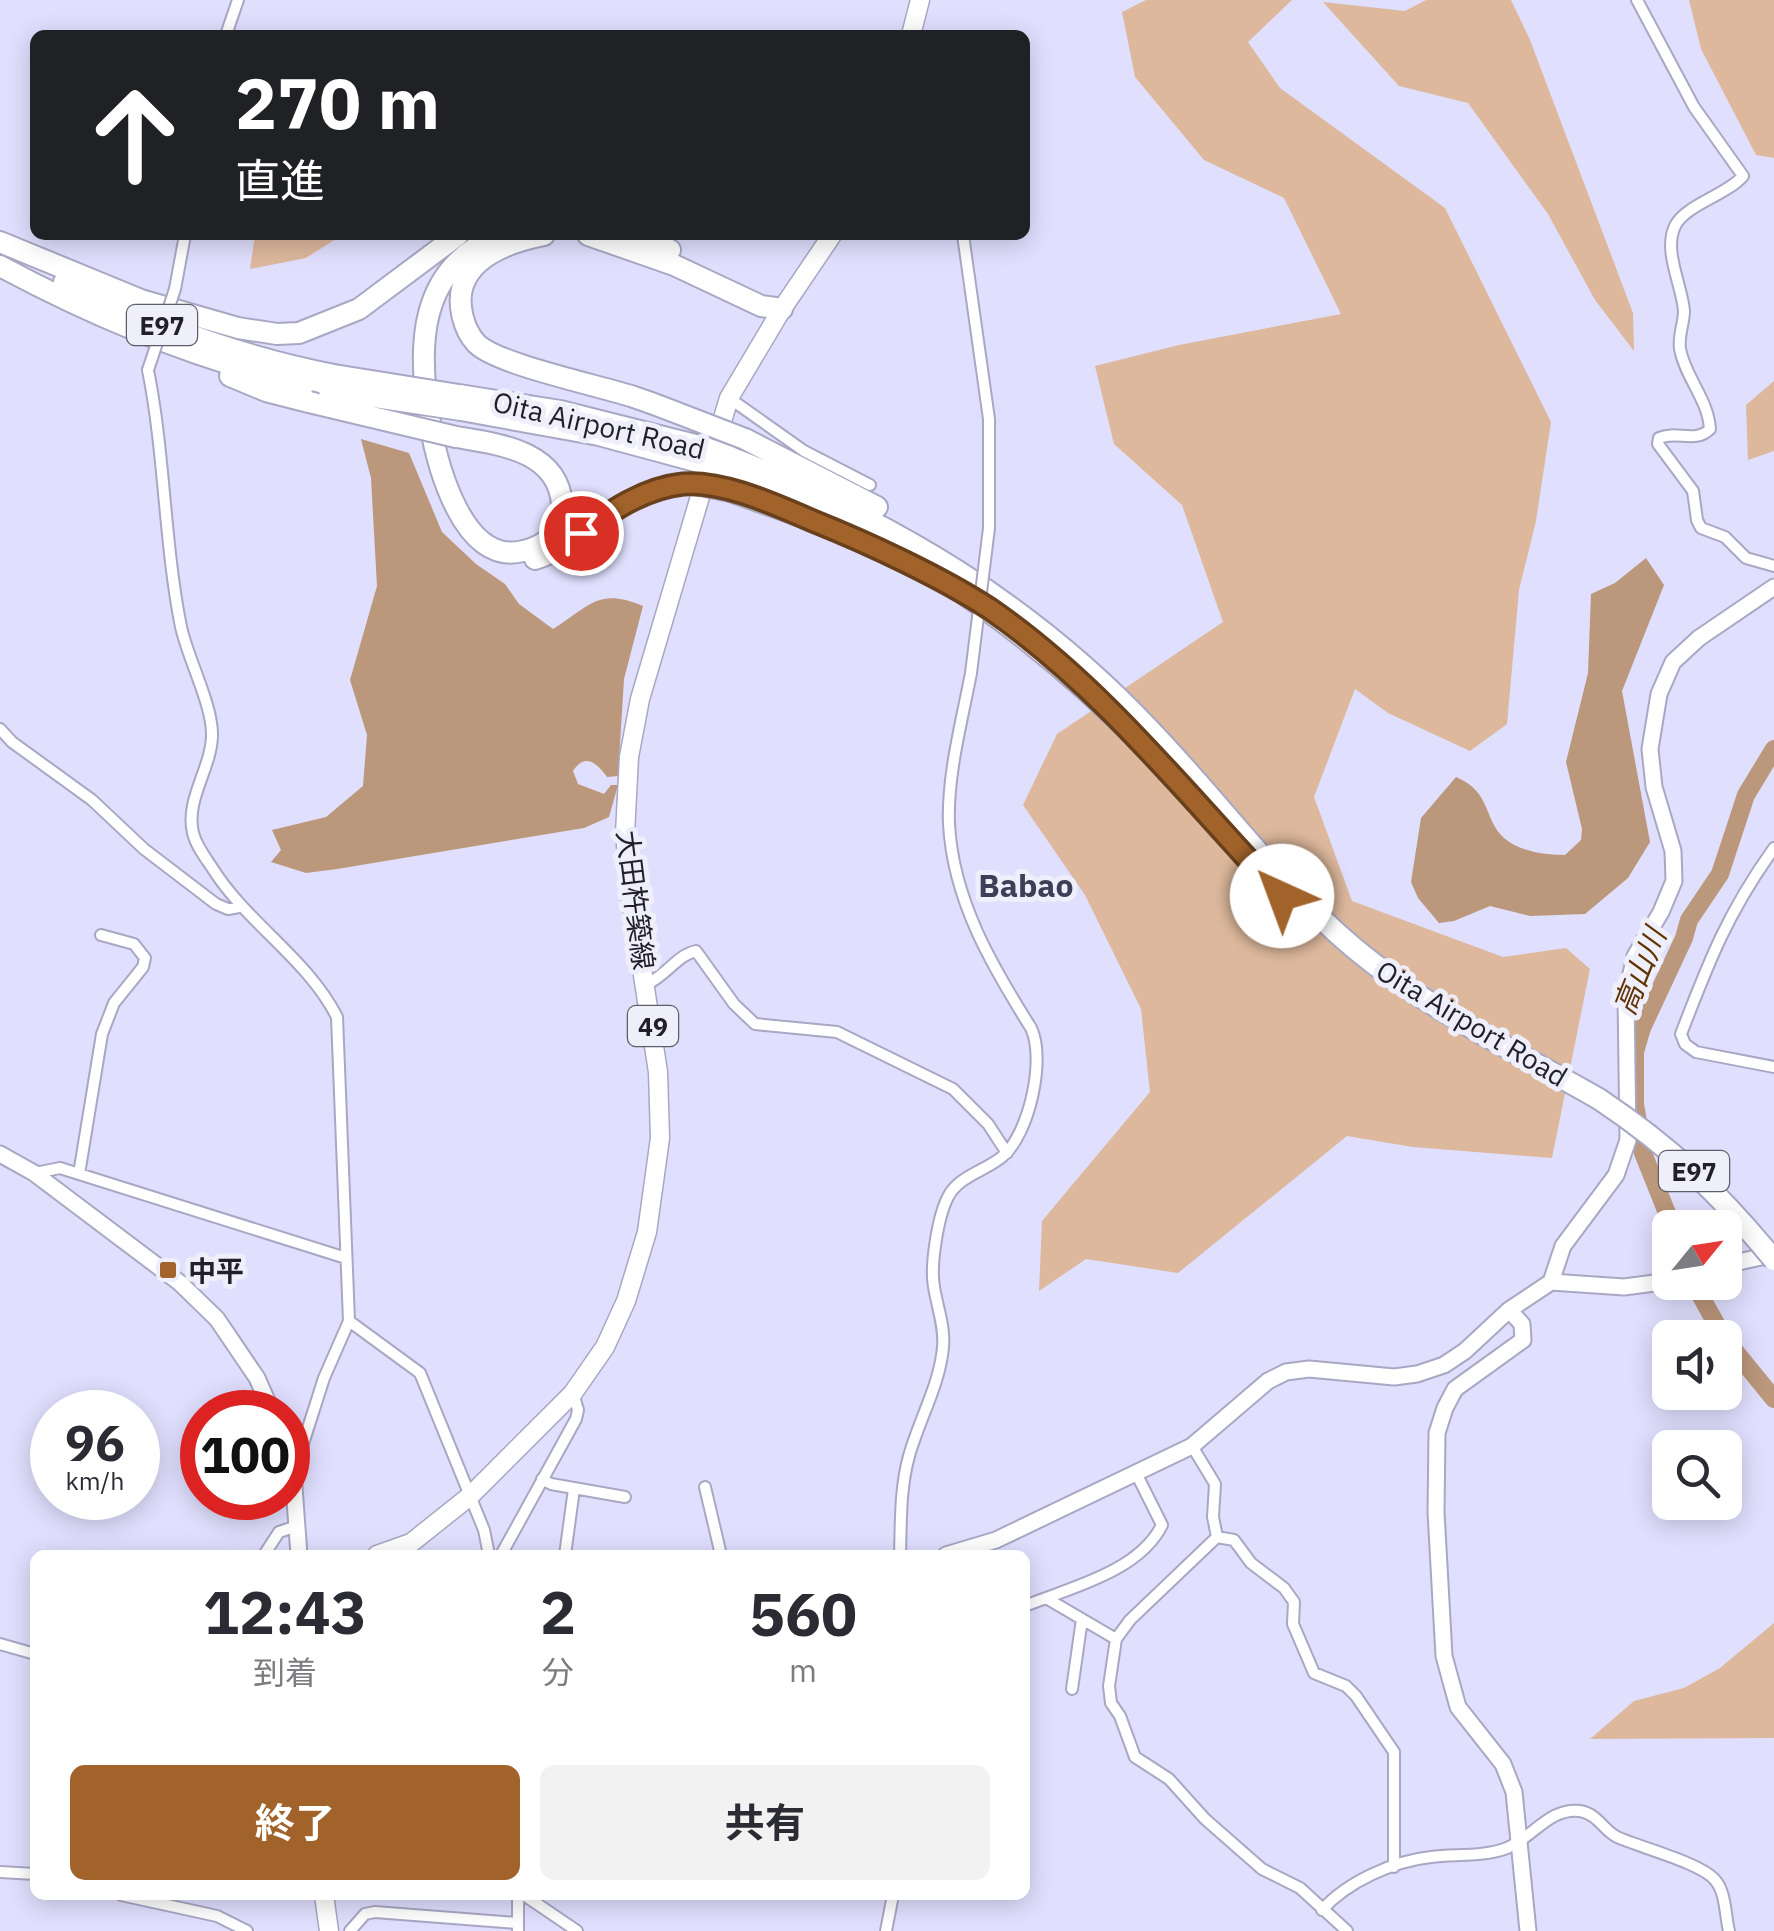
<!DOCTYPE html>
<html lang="ja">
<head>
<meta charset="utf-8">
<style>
	:root { --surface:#fff; --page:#f2f2f3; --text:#2b2b33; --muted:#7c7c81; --accent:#a2632b }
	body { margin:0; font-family:"IBM Plex Sans","Noto Sans JP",sans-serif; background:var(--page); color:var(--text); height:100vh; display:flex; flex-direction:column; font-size:38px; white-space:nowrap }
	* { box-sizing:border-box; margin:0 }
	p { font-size:32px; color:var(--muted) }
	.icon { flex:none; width:55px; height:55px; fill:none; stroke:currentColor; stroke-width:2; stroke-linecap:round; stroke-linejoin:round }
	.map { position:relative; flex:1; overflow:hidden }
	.drawer { position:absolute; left:30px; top:1550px; width:1000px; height:350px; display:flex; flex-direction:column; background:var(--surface); border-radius:15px; box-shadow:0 5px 25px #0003 }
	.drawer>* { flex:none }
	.guide { position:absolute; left:30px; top:30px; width:1000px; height:210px; border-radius:15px; box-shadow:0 5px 25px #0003; background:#202124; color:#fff; overflow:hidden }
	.needle { width:65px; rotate:60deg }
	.tools { position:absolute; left:1652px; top:1210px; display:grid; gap:20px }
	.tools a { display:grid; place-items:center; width:90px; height:90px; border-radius:15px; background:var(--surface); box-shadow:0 5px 25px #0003; font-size:50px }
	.speed { position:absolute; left:30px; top:1390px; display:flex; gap:20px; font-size:50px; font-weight:700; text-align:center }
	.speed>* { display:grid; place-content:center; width:130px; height:130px; border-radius:50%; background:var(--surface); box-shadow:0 5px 25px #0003; line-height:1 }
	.speed small { font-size:25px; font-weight:400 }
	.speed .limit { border:15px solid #d22; background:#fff; color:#111 }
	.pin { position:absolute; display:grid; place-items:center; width:85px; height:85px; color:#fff; margin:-42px; border:5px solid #fff; border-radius:50%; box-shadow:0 2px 10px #0007 }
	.me { position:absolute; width:110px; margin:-55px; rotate:317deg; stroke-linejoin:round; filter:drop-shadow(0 0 8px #0008) }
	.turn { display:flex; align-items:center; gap:35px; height:210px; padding:0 40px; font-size:45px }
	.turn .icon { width:130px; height:130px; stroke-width:2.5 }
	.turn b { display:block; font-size:70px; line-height:85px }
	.eta { display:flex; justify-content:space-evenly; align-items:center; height:170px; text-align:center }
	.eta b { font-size:60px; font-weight:700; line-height:70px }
	.primary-button { display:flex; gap:20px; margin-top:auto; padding:20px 40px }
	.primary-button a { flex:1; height:115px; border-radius:15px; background:var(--accent); color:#fff; font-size:40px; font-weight:700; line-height:115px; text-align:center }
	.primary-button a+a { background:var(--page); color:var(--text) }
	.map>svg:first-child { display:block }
</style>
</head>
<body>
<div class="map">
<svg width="1774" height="1931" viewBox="0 0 1774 1931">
	<rect width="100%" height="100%" fill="#e0dffe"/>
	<!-- green -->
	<path fill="#ddb89c" d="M 1146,0 L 1292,0 L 1248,42 L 1280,88 L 1445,208 L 1551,422 L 1536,521 L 1519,590 L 1507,724 L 1470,751 L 1388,713 L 1355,689 L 1314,797 L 1352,901 L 1503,957 L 1566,948 L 1590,969 L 1552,1158 L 1413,1147 L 1347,1136 L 1178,1273 L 1086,1259 L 1039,1291 L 1042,1221 L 1150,1092 L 1141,1009 L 1085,895 L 1023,805 L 1057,734 L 1223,622 L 1182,505 L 1114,444 L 1095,366 L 1179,345 L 1341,314 L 1284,198 L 1204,160 L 1135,77 L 1122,12 Z
		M 1426,0 L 1511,0 L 1530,40 L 1633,313 L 1634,351 L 1595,300 L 1548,214 L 1468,103 L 1399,86 L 1323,2 L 1405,11 Z
		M 1689,0 L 1774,0 L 1774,158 L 1756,155 L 1701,49 Z
		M 255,235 L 342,235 L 306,258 L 250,269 Z
		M 1774,381 L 1774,451 L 1748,460 L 1746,405 Z
		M 1774,1623 L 1774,1738 L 1590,1739 L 1634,1701 L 1684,1688 L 1720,1668 Z"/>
	<!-- water -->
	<path fill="#bb977b" d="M 361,439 L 409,453 L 442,532 L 476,564 L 505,584 L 519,604 L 553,629 C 590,606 598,587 643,606 L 624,679 L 618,776 L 607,777 C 598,764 585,752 573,771 L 578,784 L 604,794 L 611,785 L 618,785 L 609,817 L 584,828 L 337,869 L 306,873 L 271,862 L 281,850 L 272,830 L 326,817 L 363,786 L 367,735 L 350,680 L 377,586 L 371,478 Z
		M 1646,558 L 1664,585 L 1622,691 L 1650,842 L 1628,878 L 1585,914 L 1530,916 L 1490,906 L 1454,921 L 1439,923 L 1418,898 L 1411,882 L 1421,818 L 1456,777 C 1492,792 1483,819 1504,838 C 1520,852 1546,855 1565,855 L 1581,840 L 1582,829 L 1566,762 L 1588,673 L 1591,594 L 1615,583 Z"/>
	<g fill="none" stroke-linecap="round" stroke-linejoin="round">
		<!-- river -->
		<path stroke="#bb977b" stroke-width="18" d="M 1673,1228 L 1643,1153 L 1635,1104 L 1635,1052 L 1642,1028 L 1684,938 L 1689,920 L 1720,874 L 1746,795 L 1774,749
			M 1693,1282 L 1724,1338
			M 1725,1339 L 1774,1399"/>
		<!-- street casing -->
		<g stroke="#a8a7c4" stroke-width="14">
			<path id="street" d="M 1637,0 L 1694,107 L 1743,176 C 1727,195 1685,205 1675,226 C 1663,251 1682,285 1684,311 C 1684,323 1678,336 1680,349 C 1685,377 1708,399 1710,429 C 1695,444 1677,430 1659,438 L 1658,444 L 1693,491 L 1697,520 L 1701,528 L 1725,537 L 1746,558 L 1774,566
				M 226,35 L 238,0
				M 963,235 L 989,419 L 989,528
				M 175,289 L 185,235
				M 148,370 C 165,455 164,542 181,627 C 188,659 213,706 212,736 C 211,769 185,800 193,833 C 196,845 204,856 211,866 C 246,923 307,958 337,1017 L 349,1321 L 324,1378 L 294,1472
				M 729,398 L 804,451 L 870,485
				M 0,729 L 12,742 L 92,800 L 144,849 L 216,904 L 228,909 L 239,907
				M 1774,848 C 1728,912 1709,961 1681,1034 L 1685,1044 L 1696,1052 L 1774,1067
				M 647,984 C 666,976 677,955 696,951 L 734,1004 L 755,1024 L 837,1032 L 953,1089 L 988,1124 L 1007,1153
				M 35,1173 L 60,1168 L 346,1258
				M 79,1174 L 102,1034 L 114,1003 L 143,967 L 145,958 L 134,944 L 101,935
				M 349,1321 L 420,1373 L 484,1530 L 489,1555
				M 1192,1446 L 1215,1484 L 1213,1517 L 1217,1537
				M 542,1479 L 551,1484 L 625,1497
				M 705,1487 L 721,1555
				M 1217,1537 L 1130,1620 L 1116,1639 L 1109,1686 L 1111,1703 L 1120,1716 L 1135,1757 L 1169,1779 L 1205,1819 L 1262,1869 L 1300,1888 L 1347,1931
				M 1217,1537 L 1234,1540 L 1251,1563 L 1284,1588 L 1294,1602 L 1293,1624 L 1314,1673 L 1346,1686 L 1356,1696 L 1394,1752 L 1394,1867
				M 264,1555 L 279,1532 L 297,1526
				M 501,1555 L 576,1419 L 578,1410 L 573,1393
				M 565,1555 L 574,1489
				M 900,1555 C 901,1522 900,1488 909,1456 C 919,1420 940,1384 943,1347 C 945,1327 937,1306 934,1287 C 930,1265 938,1216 948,1197 C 958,1176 986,1171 1003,1156 C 1029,1134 1046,1059 1031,1028 C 992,966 953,900 949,824 C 947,775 962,721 971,673
				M 1046,1598 L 1116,1639
				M 1025,1606 C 1069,1588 1139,1572 1162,1525 L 1136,1473
				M 0,1644 L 35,1654
				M 1072,1689 L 1082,1619
				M 0,1872 L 35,1874
				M 121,1895 L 217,1916 L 247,1931
				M 524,1895 L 577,1931
				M 1322,1910 C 1347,1882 1393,1861 1431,1857 C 1455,1854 1484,1857 1507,1848 C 1532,1838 1550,1807 1580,1811 C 1598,1814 1603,1830 1617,1837 C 1639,1847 1701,1863 1715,1880 C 1726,1892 1725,1915 1729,1931
				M 350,1931 L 365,1914 L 375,1912 L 517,1923
				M 518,1931 L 518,1895
				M 886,1931 L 893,1895"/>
		</g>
		<!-- secondary casing -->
		<g stroke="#a8a7c4" stroke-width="19">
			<path id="secondary" d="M 0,1154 L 34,1173 L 180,1283 L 217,1319 L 257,1378 L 272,1412
				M 1725,1265 L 1774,1254
				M 1551,1282 L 1563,1246 L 1616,1175 L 1628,1140 L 1626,996 L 1635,956 L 1661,912 L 1674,881 L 1673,851 L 1654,787 L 1650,749 L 1659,694 L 1673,662 L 1699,638 L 1774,587
				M 1509,1310 L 1522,1324 L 1523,1340 L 1455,1389 L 1445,1408 L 1437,1433 L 1436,1512 L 1444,1656 L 1458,1707 L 1503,1764 L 1514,1792 L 1528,1931
				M 288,1455 L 293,1473 L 299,1555
				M 946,1555 L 996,1540 L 1192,1446 L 1268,1381 L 1286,1372 L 1309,1369 L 1394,1377 L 1417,1374 L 1444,1365 L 1465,1351 L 1509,1310 L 1551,1282 L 1624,1287 L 1670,1281"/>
		</g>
		<!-- primary casing -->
		<g stroke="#a8a7c4" stroke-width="21">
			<path id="primary" d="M 911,35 L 920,0
				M 717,438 L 729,398 L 782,309 L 832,235
				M 377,1555 L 411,1543 L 470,1496 L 573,1393 L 605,1347 L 626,1301 L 647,1232 L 660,1138 L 658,1072 L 631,898 L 625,834 L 629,757 L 640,699 L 707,473
				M 324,1895 L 329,1931"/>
		</g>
		<!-- highway casing -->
		<g stroke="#a8a7c4" stroke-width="24">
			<path id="highway" d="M 544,235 C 514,241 474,253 463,285 C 457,303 463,329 476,343 C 495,364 601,386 634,397 C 658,405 682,415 706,424
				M 588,235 L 674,265 L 761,306 L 782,309
				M 635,235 L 670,250
				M 0,242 L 141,300 L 238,328 L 277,334 L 299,333 L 359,309 L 458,235
				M 0,266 C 104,322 213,366 329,390
				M 64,282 C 150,323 240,357 334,375
				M 230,376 L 266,391 L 309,402
				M 459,395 L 560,411 L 703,447
				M 461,410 L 599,435 L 699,462
				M 456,437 C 497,444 558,450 562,504 C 563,516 559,529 550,538 C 542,545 533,549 523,551 C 463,567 437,464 430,423 C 417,348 417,268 500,235
				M 745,439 L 877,507
				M 730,457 C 893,522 1031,603 1152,732 C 1220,803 1278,884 1354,948 C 1427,1009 1517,1052 1599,1099
				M 725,471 C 763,486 801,501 837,519 C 978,589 1096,688 1199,805
				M 730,491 L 798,515
				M 535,559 C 564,550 585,528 611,512 C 632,498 654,491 678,484"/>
		</g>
		<!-- street -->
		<use href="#street" stroke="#fff" stroke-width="10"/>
		<!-- secondary -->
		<use href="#secondary" stroke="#fff" stroke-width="15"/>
		<!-- primary -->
		<use href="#primary" stroke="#fff" stroke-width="18"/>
		<!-- highway -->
		<use href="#highway" stroke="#fff" stroke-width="20"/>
		<!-- street-bridge casing -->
		<g stroke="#a8a7c4" stroke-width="14" stroke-linecap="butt">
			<path id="street-bridge" d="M 148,370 L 175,289
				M 971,673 L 989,528"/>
		</g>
		<!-- highway-bridge casing -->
		<g stroke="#a8a7c4" stroke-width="24" stroke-linecap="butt">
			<path id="highway-bridge" d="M 334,375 L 459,395
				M 329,390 L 461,410
				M 309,402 L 456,437
				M 706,424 L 745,439
				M 703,447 L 730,457
				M 699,462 L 725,471
				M 678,484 L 696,484 L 730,491
				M 1599,1099 C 1671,1147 1719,1193 1774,1260"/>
		</g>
		<!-- street-bridge -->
		<use href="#street-bridge" stroke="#fff" stroke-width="10"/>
		<!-- highway-bridge -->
		<use href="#highway-bridge" stroke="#fff" stroke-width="20"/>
	</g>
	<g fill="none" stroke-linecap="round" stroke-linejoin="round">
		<!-- route casing -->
		<g stroke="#69401c" stroke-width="25">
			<path id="route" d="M 581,533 C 611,511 644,488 683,484 C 725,481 775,505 813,521 C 868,543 941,577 990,609 C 1103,687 1189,798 1282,896"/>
		</g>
		<!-- route -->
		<use href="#route" stroke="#a2632b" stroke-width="18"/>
	</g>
	<!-- markers -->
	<rect fill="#a2632b" stroke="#efeffb" stroke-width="4" x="158" y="1260" width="20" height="20" rx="5"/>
	<g text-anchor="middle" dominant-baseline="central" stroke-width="10" stroke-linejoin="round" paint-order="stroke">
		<!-- shield labels -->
		<g fill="#efeffb" stroke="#5e5d69" stroke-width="2.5">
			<rect x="127" y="305" width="70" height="40" rx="8"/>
			<rect x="628" y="1006" width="50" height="40" rx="8"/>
			<rect x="1659" y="1151" width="70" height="40" rx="8"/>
		</g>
		<g font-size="25" font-weight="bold" fill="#201f2a">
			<text x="162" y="325">E97</text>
			<text x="653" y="1026">49</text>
			<text x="1694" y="1171">E97</text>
		</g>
		<!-- street labels -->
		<g font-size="28" fill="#201f2a" stroke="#efeffb">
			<text transform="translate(599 425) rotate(13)">Oita Airport Road</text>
			<text transform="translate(636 900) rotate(83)">大田杵築線</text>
			<text transform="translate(1472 1023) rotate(31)">Oita Airport Road</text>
		</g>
		<!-- poi labels -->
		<g font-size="28" font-weight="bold" fill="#201f2a" stroke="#efeffb" text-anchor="start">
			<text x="188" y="1270">中平</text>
		</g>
		<!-- water labels -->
		<g font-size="30" font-style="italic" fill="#623301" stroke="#efeffb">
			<text transform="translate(1639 971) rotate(-68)">高山川</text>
		</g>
		<!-- quarter labels -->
		<g font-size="32" font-weight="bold" fill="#3f3e56" stroke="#efeffb">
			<text x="1026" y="885">Babao</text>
		</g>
	</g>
</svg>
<div class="tools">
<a><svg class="needle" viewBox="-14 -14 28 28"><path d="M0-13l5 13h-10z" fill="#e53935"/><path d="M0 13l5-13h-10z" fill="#7c7c81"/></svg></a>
<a><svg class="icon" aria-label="sound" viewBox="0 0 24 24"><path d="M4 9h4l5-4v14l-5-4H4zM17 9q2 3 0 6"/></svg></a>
<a><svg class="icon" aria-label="search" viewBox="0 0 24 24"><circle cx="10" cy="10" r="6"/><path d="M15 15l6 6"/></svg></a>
</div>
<div class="speed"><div>96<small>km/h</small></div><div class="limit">100</div></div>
<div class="pin" style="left:581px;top:533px;background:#d93025"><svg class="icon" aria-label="arrive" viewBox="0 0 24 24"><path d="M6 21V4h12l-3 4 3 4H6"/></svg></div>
<svg class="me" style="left:1282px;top:896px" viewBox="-20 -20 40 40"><circle r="19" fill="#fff"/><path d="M0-13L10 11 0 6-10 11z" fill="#a2632b"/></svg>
<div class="guide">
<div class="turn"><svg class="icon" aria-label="ahead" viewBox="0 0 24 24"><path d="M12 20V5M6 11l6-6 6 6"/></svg><div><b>270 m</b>直進</div></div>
</div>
<section class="drawer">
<div class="eta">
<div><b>12:43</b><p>到着</p></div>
<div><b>2</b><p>分</p></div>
<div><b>560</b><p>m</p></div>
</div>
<div class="primary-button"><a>終了</a><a>共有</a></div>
</section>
</div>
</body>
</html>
